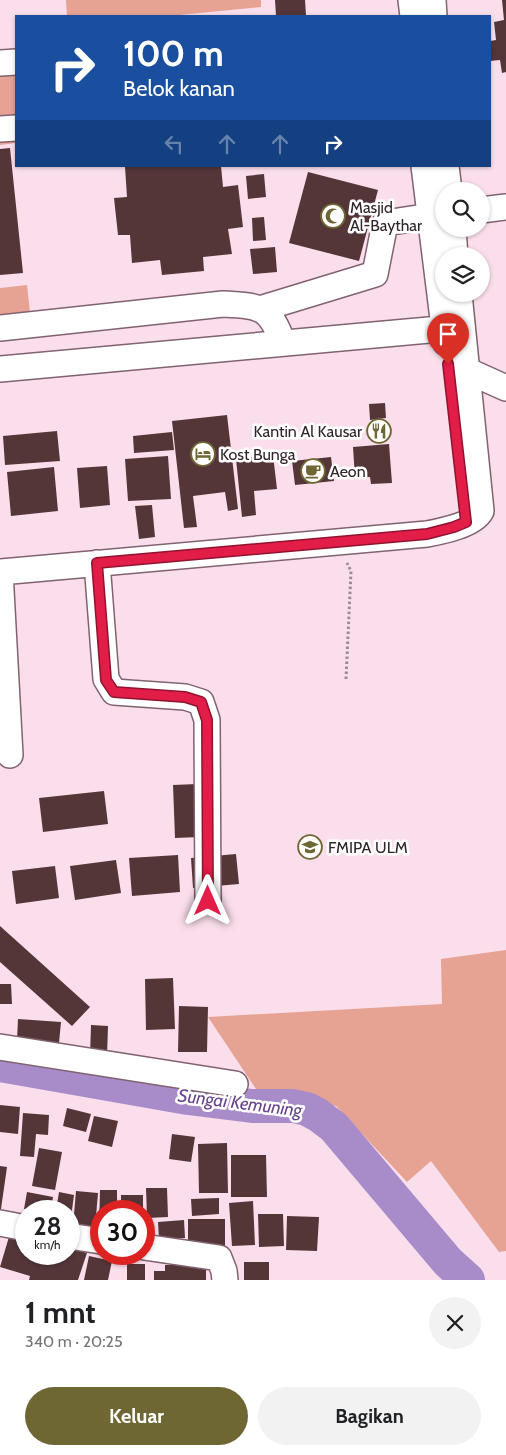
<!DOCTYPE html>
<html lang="id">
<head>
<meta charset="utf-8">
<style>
	:root { --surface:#fff; --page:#f2f2f2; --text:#202124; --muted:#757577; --accent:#6e6633 }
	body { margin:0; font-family:Cabin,sans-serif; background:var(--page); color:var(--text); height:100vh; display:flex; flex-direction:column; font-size:19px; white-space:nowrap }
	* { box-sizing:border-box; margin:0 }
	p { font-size:16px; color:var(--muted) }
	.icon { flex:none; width:28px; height:28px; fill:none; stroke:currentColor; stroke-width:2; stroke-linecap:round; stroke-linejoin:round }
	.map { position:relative; height:1280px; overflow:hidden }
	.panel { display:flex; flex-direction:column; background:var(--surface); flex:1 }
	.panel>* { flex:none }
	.guide { position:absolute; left:15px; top:15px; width:476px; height:152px; border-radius:0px; box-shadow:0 1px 4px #0004; background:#1a4fa0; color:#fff; overflow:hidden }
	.tools { position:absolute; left:435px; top:182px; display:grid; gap:10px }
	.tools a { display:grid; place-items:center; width:55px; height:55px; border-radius:50%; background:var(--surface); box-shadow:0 1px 4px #0004; font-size:25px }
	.speed { position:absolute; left:15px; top:1200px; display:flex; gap:10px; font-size:25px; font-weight:700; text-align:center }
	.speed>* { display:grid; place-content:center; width:65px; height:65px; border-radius:50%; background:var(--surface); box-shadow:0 1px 4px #0004; line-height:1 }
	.speed small { font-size:12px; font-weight:400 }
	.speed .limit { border:8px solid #d22; background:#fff; color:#111 }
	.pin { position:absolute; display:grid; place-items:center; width:42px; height:42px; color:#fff; margin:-51px -21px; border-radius:50% 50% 50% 0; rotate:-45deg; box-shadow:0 0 5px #0007 }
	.pin .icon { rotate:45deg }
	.me { position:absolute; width:55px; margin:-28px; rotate:0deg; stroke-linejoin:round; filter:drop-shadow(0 0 4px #0008) }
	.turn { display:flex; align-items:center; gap:18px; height:105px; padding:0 25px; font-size:22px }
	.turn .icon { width:65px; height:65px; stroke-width:2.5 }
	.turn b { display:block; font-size:35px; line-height:42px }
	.lanes { display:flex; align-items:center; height:48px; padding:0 25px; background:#0003; justify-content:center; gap:25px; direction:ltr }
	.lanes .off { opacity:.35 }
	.round { display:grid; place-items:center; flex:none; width:52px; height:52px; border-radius:26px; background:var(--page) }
	.head { display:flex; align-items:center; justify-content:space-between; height:85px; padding:0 25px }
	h1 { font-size:30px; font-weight:700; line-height:38px }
	.cta { display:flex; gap:10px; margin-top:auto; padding:10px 25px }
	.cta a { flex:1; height:58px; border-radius:30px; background:var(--accent); color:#fff; font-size:20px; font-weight:700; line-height:58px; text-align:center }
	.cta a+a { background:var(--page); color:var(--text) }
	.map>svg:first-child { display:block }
</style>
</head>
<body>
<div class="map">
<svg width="506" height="1280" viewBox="0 0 506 1280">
	<rect width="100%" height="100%" fill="#fbdeeb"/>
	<!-- green -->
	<path fill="#e6a393" d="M 66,0 L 261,0 L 261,7 L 169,16 L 67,16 Z
		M 16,55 L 16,143 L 0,145 L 0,56 Z
		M 27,285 L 32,331 L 0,335 L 0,288 Z
		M 506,950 L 506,1251 L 499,1252 L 431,1161 L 407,1182 L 336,1106 L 258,1092 L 208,1017 L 442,1004 L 441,959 Z"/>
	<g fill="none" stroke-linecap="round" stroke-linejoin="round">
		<!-- river -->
		<path stroke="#a88cca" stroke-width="34" d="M 0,1065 L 188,1098 L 252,1106 L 293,1106 L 307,1109 L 318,1115 L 334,1127 L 448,1262 L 468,1280"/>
	</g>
	<!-- building -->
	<path fill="#543639" d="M 275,0 L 305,0 L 306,15 L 276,16 Z
		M 502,0 L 506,0 L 506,72 L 502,73 L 500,60 L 490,61 L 490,41 L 496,40 L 494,22 L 504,20 Z
		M 10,148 L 23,273 L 0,275 L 0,149 Z
		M 138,166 L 221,166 L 223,187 L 238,185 L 243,227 L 228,229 L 232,254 L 203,257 L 204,271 L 162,275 L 160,260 L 132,263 L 130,235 L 118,235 L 114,198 L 127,197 L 125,167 Z
		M 308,172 L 378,190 L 359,261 L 289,243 Z
		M 264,174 L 266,197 L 248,199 L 246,176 Z
		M 264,217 L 266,240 L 253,241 L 252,218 Z
		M 275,247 L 277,272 L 253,274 L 250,249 Z
		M 385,403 L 386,418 L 370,420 L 369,404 Z
		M 227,415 L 238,509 L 228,511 L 225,492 L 193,496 L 197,527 L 184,528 L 172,421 Z
		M 387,422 L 388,437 L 371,438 L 370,424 Z
		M 57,431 L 60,461 L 5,465 L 3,436 Z
		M 172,432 L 174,450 L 134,453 L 133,436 Z
		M 389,444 L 392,483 L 371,484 L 370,477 L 355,478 L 353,447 Z
		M 273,455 L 277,489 L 254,491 L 256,515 L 242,517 L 236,459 Z
		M 168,456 L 171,499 L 128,501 L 125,459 Z
		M 331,457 L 334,481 L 295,485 L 292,461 Z
		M 107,466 L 110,505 L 80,508 L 77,468 Z
		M 54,467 L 58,511 L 11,516 L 7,472 Z
		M 152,505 L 155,537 L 139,539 L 135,506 Z
		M 197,784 L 200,837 L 175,838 L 173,785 Z
		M 104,791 L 108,824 L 43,832 L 39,798 Z
		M 236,854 L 239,884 L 193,888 L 191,858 Z
		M 178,855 L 180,892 L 132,896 L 129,858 Z
		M 116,860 L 121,893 L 75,900 L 70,866 Z
		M 55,866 L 59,898 L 16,904 L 12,871 Z
		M 0,926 L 90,1007 L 72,1026 L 0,962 Z
		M 173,978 L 175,1029 L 146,1030 L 145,979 Z
		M 0,984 L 11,984 L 12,1004 L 0,1004 Z
		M 179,1006 L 208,1007 L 207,1052 L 178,1052 Z
		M 18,1019 L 61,1022 L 59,1043 L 17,1040 Z
		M 91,1025 L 108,1026 L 107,1057 L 90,1056 Z
		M 0,1105 L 20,1107 L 18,1134 L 0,1132 Z
		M 67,1108 L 91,1114 L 86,1132 L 63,1126 Z
		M 23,1113 L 49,1115 L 48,1135 L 36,1134 L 34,1157 L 20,1156 Z
		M 94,1116 L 118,1121 L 112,1147 L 88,1141 Z
		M 172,1134 L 195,1137 L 191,1162 L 169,1159 Z
		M 227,1143 L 228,1193 L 199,1193 L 198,1144 Z
		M 39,1148 L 62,1152 L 55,1190 L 32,1186 Z
		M 231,1155 L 266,1155 L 267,1197 L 231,1197 Z
		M 0,1166 L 7,1167 L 1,1209 L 0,1209 Z
		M 146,1188 L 167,1188 L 168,1217 L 147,1218 Z
		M 100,1190 L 117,1190 L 117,1211 L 101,1211 L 101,1231 L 99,1231 Z
		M 76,1191 L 98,1193 L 95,1228 L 73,1226 Z
		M 27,1192 L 53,1197 L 51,1211 L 24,1209 Z
		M 59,1192 L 74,1195 L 70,1225 L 69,1211 L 56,1211 Z
		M 121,1195 L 143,1195 L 143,1211 L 121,1211 Z
		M 219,1198 L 219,1214 L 192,1216 L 191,1199 Z
		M 253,1201 L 255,1245 L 232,1246 L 229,1203 Z
		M 258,1214 L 283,1214 L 284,1246 L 259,1247 Z
		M 287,1216 L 319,1217 L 317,1251 L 286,1250 Z
		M 188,1219 L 225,1219 L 225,1249 L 188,1248 Z
		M 184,1220 L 185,1238 L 159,1239 L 158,1222 Z
		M 11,1230 L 26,1234 L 26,1254 L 69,1254 L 69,1247 L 87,1253 L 78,1280 L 29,1280 L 30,1276 L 0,1267 Z
		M 89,1256 L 112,1261 L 108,1280 L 84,1280 Z
		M 244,1262 L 269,1262 L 269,1280 L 244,1280 Z
		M 127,1264 L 145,1264 L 145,1280 L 127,1280 Z
		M 165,1265 L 206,1265 L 206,1280 L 154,1280 L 154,1271 L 165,1271 Z"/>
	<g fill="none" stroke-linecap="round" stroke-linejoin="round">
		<!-- minor casing -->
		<g stroke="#816270" stroke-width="28">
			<path id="minor" d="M 411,0 L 413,16
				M 433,0 L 434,16
				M 0,63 L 16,62
				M 0,129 L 16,128
				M 424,166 L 446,343
				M 446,166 L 449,191
				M 481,210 L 506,207
				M 453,229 L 455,256
				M 260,309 L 375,274 L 385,223 L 444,214
				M 0,328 L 223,304 C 261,306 269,306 283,343
				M 0,369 L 462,327
				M 466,370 L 506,388
				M 97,563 L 106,679 L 114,692 L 185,697 L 201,702 L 207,720 L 208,901
				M 0,572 L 427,534 C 443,531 473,525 481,511 L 459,294
				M 0,572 L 10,755
				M 0,1047 L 235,1084
				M 0,1223 L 26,1228
				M 69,1236 L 101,1241
				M 144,1247 L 219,1258 L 224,1271 L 225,1280"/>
		</g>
		<!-- path -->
		<path stroke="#9e8892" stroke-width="3" stroke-dasharray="2.5 2.5" stroke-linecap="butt" d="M 346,679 L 351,571 L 347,563"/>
		<!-- minor -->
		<use href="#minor" stroke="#fff" stroke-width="25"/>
	</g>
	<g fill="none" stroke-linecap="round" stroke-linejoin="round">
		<!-- route casing -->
		<g stroke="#92132f" stroke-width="12">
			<path id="route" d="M 208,901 L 207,720 L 201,702 L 185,697 L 114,692 L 106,680 L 97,563 L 427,534 L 454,527 L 466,522 L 448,364"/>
		</g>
		<!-- route -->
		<use href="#route" stroke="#e11d48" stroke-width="9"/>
	</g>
	<!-- icons -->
	<defs>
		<g id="mosque-ring" transform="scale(1.25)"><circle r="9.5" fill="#fff" stroke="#6e6633" stroke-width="1.5"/><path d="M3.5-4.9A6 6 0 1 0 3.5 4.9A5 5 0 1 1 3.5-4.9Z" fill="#6e6633"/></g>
		<g id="restaurant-ring" transform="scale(1.25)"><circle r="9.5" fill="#fff" stroke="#6e6633" stroke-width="1.5"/><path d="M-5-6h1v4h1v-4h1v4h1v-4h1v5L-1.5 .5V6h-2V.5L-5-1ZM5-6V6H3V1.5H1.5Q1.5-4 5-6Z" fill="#6e6633"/></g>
		<g id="hotel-ring" transform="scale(1.25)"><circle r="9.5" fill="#fff" stroke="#6e6633" stroke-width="1.5"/><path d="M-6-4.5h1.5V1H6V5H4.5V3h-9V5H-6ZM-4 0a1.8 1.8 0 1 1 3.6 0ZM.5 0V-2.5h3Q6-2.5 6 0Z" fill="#6e6633"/></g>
		<g id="cafe-ring" transform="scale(1.25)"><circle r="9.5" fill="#fff" stroke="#6e6633" stroke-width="1.5"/><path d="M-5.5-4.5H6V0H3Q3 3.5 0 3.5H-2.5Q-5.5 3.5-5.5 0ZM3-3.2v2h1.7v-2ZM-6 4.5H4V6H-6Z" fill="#6e6633"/></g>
		<g id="university-ring" transform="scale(1.25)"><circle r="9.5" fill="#fff" stroke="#6e6633" stroke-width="1.5"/><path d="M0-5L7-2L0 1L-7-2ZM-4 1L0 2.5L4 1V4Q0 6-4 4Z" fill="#6e6633"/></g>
	</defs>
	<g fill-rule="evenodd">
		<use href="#mosque-ring" x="333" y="216"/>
		<use href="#restaurant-ring" x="379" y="431"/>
		<use href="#hotel-ring" x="203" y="454"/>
		<use href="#cafe-ring" x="313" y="471"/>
		<use href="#university-ring" x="310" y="847"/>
	</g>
	<g text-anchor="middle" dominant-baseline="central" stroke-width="5" stroke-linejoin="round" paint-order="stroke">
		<!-- poi labels -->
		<g font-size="16" fill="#302329" stroke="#fff" text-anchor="start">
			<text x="350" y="207">Masjid<tspan x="350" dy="18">Al-Baythar</tspan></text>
			<text x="362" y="431" text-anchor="end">Kantin Al Kausar</text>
			<text x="220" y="454">Kost Bunga</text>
			<text x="330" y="471">Aeon</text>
			<text x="328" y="847">FMIPA ULM</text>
		</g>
		<!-- water labels -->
		<g font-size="18" font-style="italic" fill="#67428d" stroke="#fff">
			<text transform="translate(240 1103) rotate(7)">Sungai Kemuning</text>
		</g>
	</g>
</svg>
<div class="tools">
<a><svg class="icon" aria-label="search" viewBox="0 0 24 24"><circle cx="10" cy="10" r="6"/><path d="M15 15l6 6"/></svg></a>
<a><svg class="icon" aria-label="layers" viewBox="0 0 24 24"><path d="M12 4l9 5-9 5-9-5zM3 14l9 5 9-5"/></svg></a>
</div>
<div class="speed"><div>28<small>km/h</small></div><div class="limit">30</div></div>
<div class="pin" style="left:448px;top:364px;background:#d93025"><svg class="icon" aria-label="arrive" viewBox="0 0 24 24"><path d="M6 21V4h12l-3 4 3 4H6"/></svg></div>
<svg class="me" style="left:208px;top:901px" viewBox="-20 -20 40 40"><path d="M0-17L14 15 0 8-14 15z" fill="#e11d48" stroke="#fff" stroke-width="4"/></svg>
<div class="guide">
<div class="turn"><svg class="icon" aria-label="right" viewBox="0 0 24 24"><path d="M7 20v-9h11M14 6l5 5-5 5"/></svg><div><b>100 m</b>Belok kanan</div></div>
<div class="lanes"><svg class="icon off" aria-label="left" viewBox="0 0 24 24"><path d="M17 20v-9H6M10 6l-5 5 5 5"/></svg><svg class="icon off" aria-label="ahead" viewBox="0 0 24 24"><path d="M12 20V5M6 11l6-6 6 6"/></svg><svg class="icon off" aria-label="ahead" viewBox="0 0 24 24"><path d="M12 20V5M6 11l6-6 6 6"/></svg><svg class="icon" aria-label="right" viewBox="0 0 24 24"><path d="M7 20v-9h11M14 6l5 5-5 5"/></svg></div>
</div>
</div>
<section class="panel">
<div class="head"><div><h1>1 mnt</h1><p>340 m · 20:25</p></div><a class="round"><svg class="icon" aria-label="close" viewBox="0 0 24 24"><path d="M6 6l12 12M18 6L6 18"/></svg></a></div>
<div class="cta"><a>Keluar</a><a>Bagikan</a></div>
</section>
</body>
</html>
